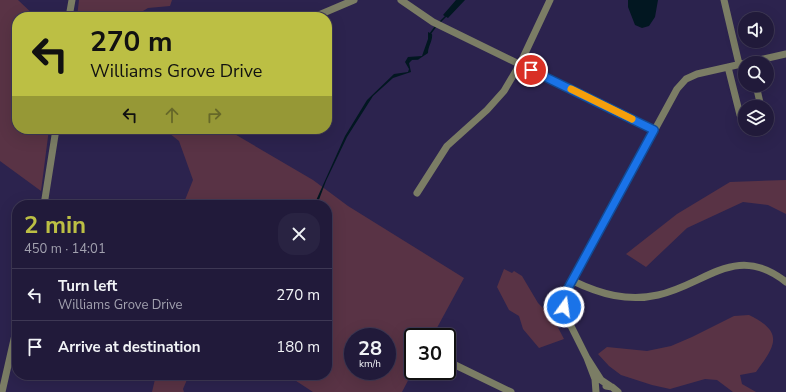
<!DOCTYPE html>
<html lang="en">
<head>
<meta charset="utf-8">
<style>
	:root { --surface:#211a3a; --page:#292342; --text:#f1f3f6; --muted:#a2a1af; --line:#3e3854; --accent:#bcbf44 }
	body { margin:0; font-family:"Nunito Sans",sans-serif; background:var(--page); color:var(--text); height:100vh; display:flex; flex-direction:column; font-size:15px; white-space:nowrap }
	* { box-sizing:border-box; margin:0 }
	p { font-size:13px; color:var(--muted) }
	.icon { flex:none; width:22px; height:22px; fill:none; stroke:currentColor; stroke-width:2; stroke-linecap:round; stroke-linejoin:round }
	.map { position:relative; flex:1; overflow:hidden }
	.details { position:absolute; left:12px; top:200px; width:320px; height:180px; display:flex; flex-direction:column; background:var(--surface); border-radius:16px; box-shadow:0 4px 16px #0002,0 0 0 1px var(--line) }
	.details>* { flex:none }
	.top-card { position:absolute; left:12px; top:12px; width:320px; height:122px; border-radius:16px; box-shadow:0 4px 16px #0002,0 0 0 1px var(--line); background:#bcbf44; color:#111; overflow:hidden }
	.controls { position:absolute; left:738px; top:12px; display:grid; gap:8px }
	.controls a { display:grid; place-items:center; width:36px; height:36px; border-radius:50%; background:var(--surface); box-shadow:0 4px 16px #0002,0 0 0 1px var(--line); font-size:20px }
	.speed { position:absolute; left:344px; top:328px; display:flex; gap:8px; font-size:20px; font-weight:700; text-align:center }
	.speed>* { display:grid; place-content:center; width:52px; height:52px; border-radius:50%; background:var(--surface); box-shadow:0 4px 16px #0002,0 0 0 1px var(--line); line-height:1 }
	.speed small { font-size:10px; font-weight:400 }
	.speed .limit { border:2px solid #111; border-radius:6px; background:#fff; color:#111 }
	.pin { position:absolute; display:grid; place-items:center; width:34px; height:34px; color:#fff; margin:-17px; border:2px solid #fff; border-radius:50%; box-shadow:0 1px 4px #0007 }
	.me { position:absolute; width:44px; margin:-22px; rotate:14deg; stroke-linejoin:round; filter:drop-shadow(0 0 3px #0008) }
	.turn { display:flex; align-items:center; gap:14px; height:84px; padding:0 12px; font-size:18px }
	.turn .icon { width:52px; height:52px; stroke-width:2.5 }
	.turn b { display:block; font-size:28px; line-height:34px }
	.lanes { display:flex; align-items:center; height:38px; padding:0 12px; background:#0003; justify-content:center; gap:20px; direction:ltr }
	.lanes .off { opacity:.35 }
	.round { display:grid; place-items:center; flex:none; width:42px; height:42px; border-radius:16px; background:var(--page) }
	.headline { display:flex; align-items:center; justify-content:space-between; height:68px; padding:0 12px }
	h1 { font-size:24px; font-weight:700; line-height:30px; color:var(--accent) }
	ul { padding:0; list-style:none }
	li { display:flex; align-items:center; gap:12px; height:52px; padding:0 12px; border-top:1px solid var(--line) }
	li div { flex:1 }
	li b { display:block; font-size:15px }
	li em { font-style:normal }
	.map>svg:first-child { display:block }
</style>
</head>
<body>
<div class="map">
<svg width="786" height="392" viewBox="0 0 786 392">
	<rect width="100%" height="100%" fill="#2c234e"/>
	<!-- green -->
	<path fill="#593345" fill-rule="evenodd" d="M 0,0 L 18,0 L 36,17 L 17,17 L 17,129 L 49,129 L 41,191 L 0,161 Z
		M 79,0 L 172,0 L 170,6 L 148,8 L 138,14 L 137,17 L 77,17 Z
		M 164,129 L 226,129 L 313,180 L 348,206 L 464,278 L 432,337 L 413,337 L 413,371 L 402,392 L 313,392 L 287,375 L 327,375 L 327,205 L 301,205 L 300,203 L 282,205 L 183,205 L 193,180 L 179,141 ZM 353,337 L 387,337 L 387,371 L 353,371 Z
		M 786,180 L 786,214 L 768,205 L 743,202 L 687,228 L 646,267 L 626,254 L 677,214 L 730,182 Z
		M 504,269 L 512,273 L 514,271 L 522,276 L 538,303 L 553,318 L 564,339 L 539,348 L 523,329 L 519,316 L 509,310 L 497,287 Z
		M 749,315 C 784,332 776,345 756,372 L 740,375 L 742,384 L 756,392 L 733,392 L 717,380 L 705,379 L 670,389 L 652,385 L 621,375 L 609,366 L 598,354 L 607,347 L 647,351 L 671,346 L 692,337 L 734,316 Z
		M 156,375 L 189,375 L 183,389 L 184,392 L 152,392 Z"/>
	<!-- water -->
	<path fill="#021721" d="M 456,0 L 465,0 L 448,18 L 443,15 Z
		M 628,0 L 658,0 L 655,17 L 649,26 L 642,28 L 635,25 L 628,7 Z
		M 428,32 L 432,34 C 433,41 428,46 428,53 L 419,59 L 410,60 L 409,63 L 411,72 L 393,78 L 373,96 L 347,137 L 326,181 L 317,205 L 314,205 L 345,136 L 367,100 L 394,74 L 408,72 L 409,69 L 405,62 L 408,57 L 422,56 L 428,39 Z"/>
	<g fill="none" stroke-linecap="round" stroke-linejoin="round">
		<!-- stream -->
		<path stroke="#021721" stroke-width="1.5" d="M 440,22 L 447,15
			M 430,34 L 436,26
			M 409,62 L 412,59 L 418,59"/>
		<!-- minor -->
		<path stroke="#7b7d65" stroke-width="7" d="M 401,0 L 433,22 L 654,130
			M 724,0 L 739,64
			M 69,17 L 72,0
			M 314,17 L 354,0
			M 728,67 L 740,115 L 745,122
			M 756,85 L 761,107
			M 417,193 L 447,146 L 487,110 L 504,91 L 520,64 L 550,0
			M 44,205 L 56,129
			M 573,281 C 600,294 628,302 658,295 C 705,285 736,242 786,282
			M 587,358 L 565,314 L 564,307 L 566,293 L 677,89 L 686,79 L 697,74 L 786,54
			M 447,361 L 511,392
			M 606,386 L 612,387 L 618,392
			M 2,392 L 17,326
			M 596,392 L 595,379 L 587,358 L 601,380 L 610,386"/>
	</g>
	<g fill="none" stroke-linecap="round" stroke-linejoin="round">
		<!-- route casing -->
		<g stroke="#114b97" stroke-width="10">
			<path id="route" d="M 531,70 L 654,130 L 567,290 L 564,307"/>
		</g>
		<!-- route -->
		<use href="#route" stroke="#1a73e8" stroke-width="7"/>
		<!-- slow -->
		<path stroke="#f59e0b" stroke-width="7" d="M 571,89 L 632,119"/>
	</g>
</svg>
<div class="controls">
<a><svg class="icon" aria-label="sound" viewBox="0 0 24 24"><path d="M4 9h4l5-4v14l-5-4H4zM17 9q2 3 0 6"/></svg></a>
<a><svg class="icon" aria-label="search" viewBox="0 0 24 24"><circle cx="10" cy="10" r="6"/><path d="M15 15l6 6"/></svg></a>
<a><svg class="icon" aria-label="layers" viewBox="0 0 24 24"><path d="M12 4l9 5-9 5-9-5zM3 14l9 5 9-5"/></svg></a>
</div>
<div class="speed"><div>28<small>km/h</small></div><div class="limit">30</div></div>
<div class="pin" style="left:531px;top:70px;background:#d93025"><svg class="icon" aria-label="arrive" viewBox="0 0 24 24"><path d="M6 21V4h12l-3 4 3 4H6"/></svg></div>
<svg class="me" style="left:564px;top:307px" viewBox="-20 -20 40 40"><circle r="17" fill="#1a73e8" stroke="#fff" stroke-width="3"/><path d="M0-11L8 9 0 5-8 9z" fill="#fff"/></svg>
<div class="top-card">
<div class="turn"><svg class="icon" aria-label="left" viewBox="0 0 24 24"><path d="M17 20v-9H6M10 6l-5 5 5 5"/></svg><div><b>270 m</b>Williams Grove Drive</div></div>
<div class="lanes"><svg class="icon" aria-label="left" viewBox="0 0 24 24"><path d="M17 20v-9H6M10 6l-5 5 5 5"/></svg><svg class="icon off" aria-label="ahead" viewBox="0 0 24 24"><path d="M12 20V5M6 11l6-6 6 6"/></svg><svg class="icon off" aria-label="right" viewBox="0 0 24 24"><path d="M7 20v-9h11M14 6l5 5-5 5"/></svg></div>
</div>
<section class="details">
<div class="headline"><div><h1>2 min</h1><p>450 m · 14:01</p></div><a class="round"><svg class="icon" aria-label="close" viewBox="0 0 24 24"><path d="M6 6l12 12M18 6L6 18"/></svg></a></div>
<ul>
<li><svg class="icon" aria-label="left" viewBox="0 0 24 24"><path d="M17 20v-9H6M10 6l-5 5 5 5"/></svg><div><b>Turn left</b><p>Williams Grove Drive</p></div><em>270 m</em></li>
<li><svg class="icon" aria-label="arrive" viewBox="0 0 24 24"><path d="M6 21V4h12l-3 4 3 4H6"/></svg><div><b>Arrive at destination</b></div><em>180 m</em></li>
</ul>
</section>
</div>
</body>
</html>
